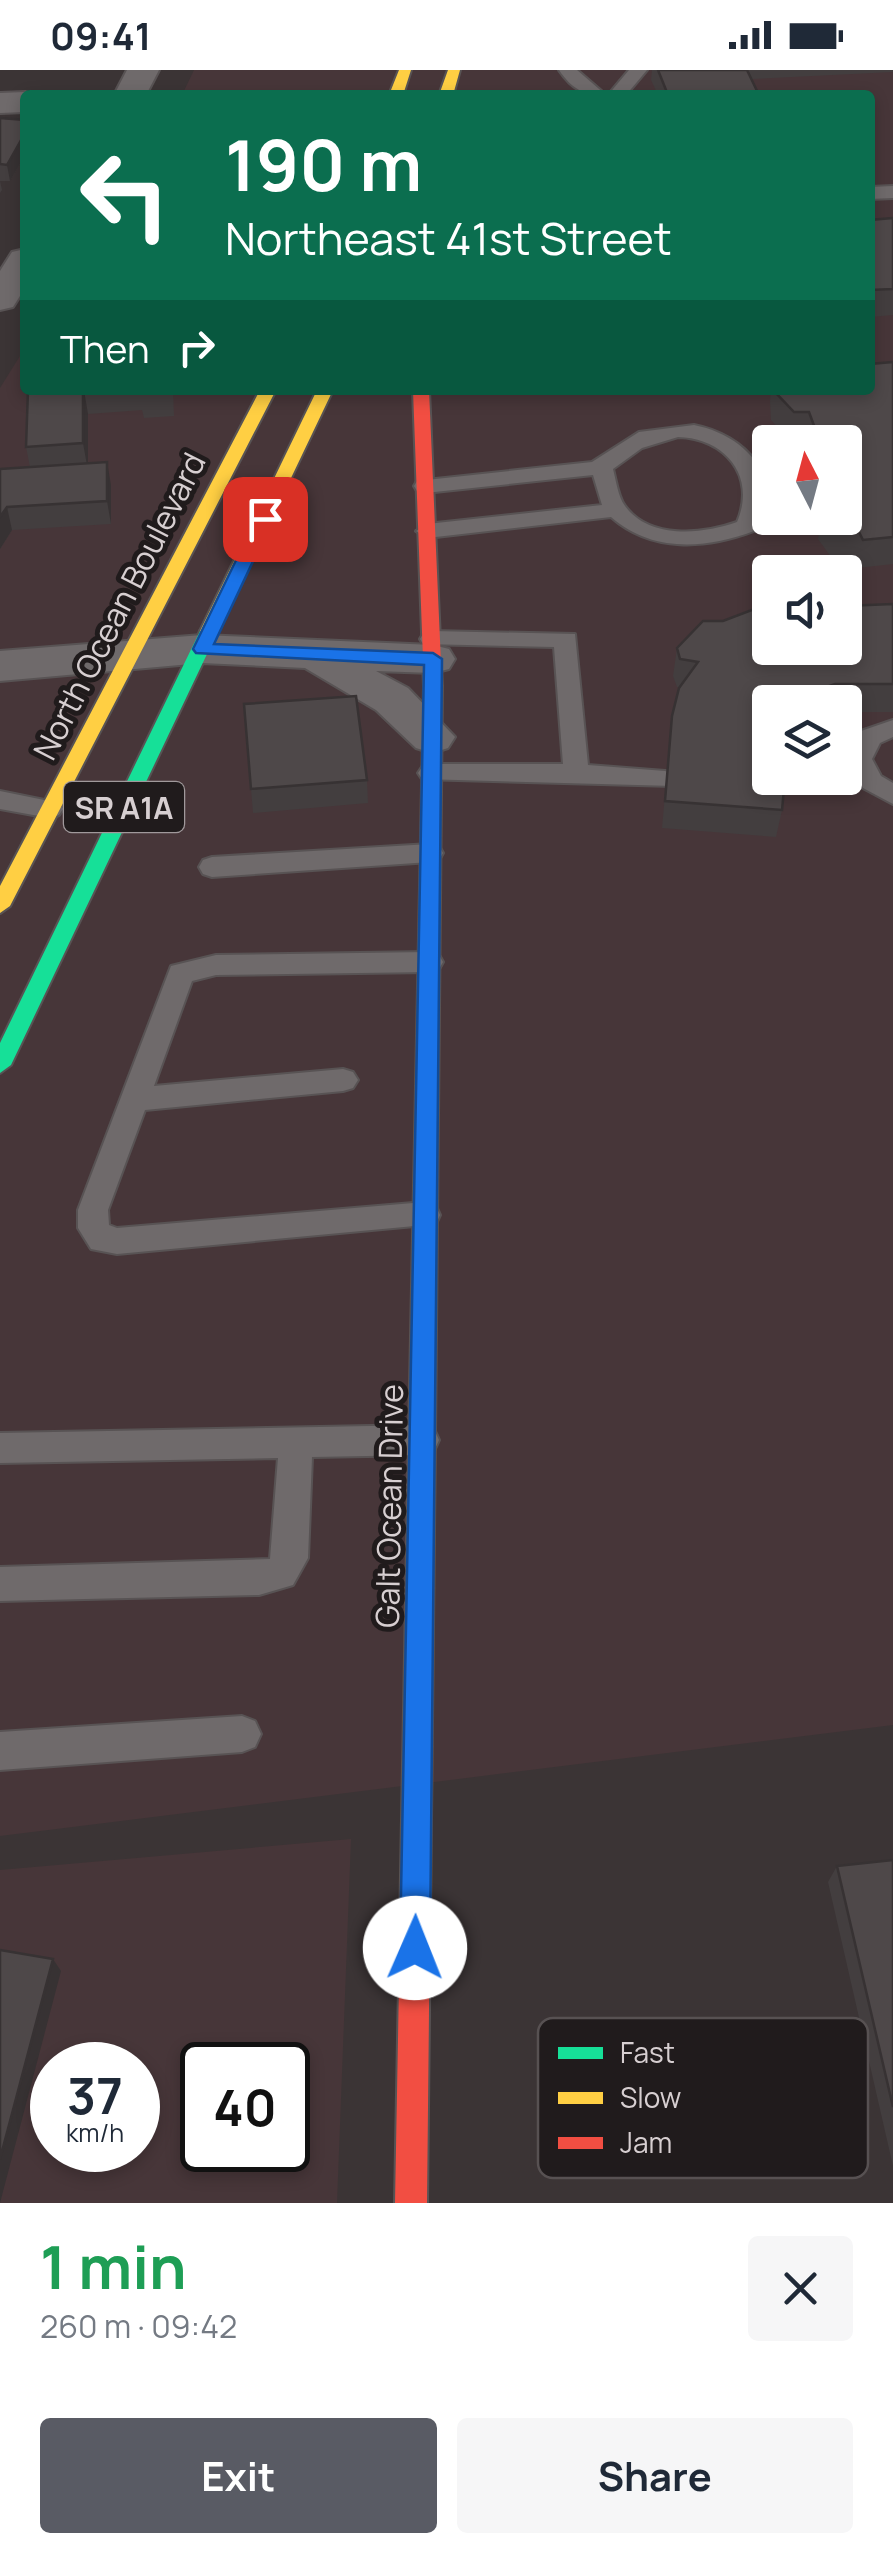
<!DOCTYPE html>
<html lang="en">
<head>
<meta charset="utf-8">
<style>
	:root { --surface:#fff; --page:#f6f6f7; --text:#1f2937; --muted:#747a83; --accent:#595b64 }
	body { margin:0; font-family:Manrope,sans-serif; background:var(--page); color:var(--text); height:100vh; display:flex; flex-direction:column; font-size:38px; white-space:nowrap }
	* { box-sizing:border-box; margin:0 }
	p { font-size:32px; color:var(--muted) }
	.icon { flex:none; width:55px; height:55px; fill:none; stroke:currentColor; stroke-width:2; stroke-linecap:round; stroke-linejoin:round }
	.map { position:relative; height:2133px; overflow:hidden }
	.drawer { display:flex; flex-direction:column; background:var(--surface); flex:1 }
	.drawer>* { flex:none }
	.guide { position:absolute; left:20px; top:20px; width:855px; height:305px; border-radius:10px; box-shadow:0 5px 15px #0003; background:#0b6e4f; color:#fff; overflow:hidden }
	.needle { width:65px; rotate:354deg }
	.controls { position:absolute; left:752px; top:355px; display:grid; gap:20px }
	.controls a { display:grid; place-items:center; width:110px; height:110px; border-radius:10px; background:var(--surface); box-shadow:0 5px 15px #0003; font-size:50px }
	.speed { position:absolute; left:30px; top:1972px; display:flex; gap:20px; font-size:50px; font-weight:700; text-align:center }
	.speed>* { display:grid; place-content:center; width:130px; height:130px; border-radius:50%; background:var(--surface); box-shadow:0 5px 15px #0003; line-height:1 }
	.speed small { font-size:25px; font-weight:400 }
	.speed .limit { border:5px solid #111; border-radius:15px; background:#fff; color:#111 }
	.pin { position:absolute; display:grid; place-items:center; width:85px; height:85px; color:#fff; margin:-42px; border-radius:20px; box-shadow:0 5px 15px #0006 }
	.me { position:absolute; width:110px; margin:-55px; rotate:1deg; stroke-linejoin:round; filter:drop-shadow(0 0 8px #0008) }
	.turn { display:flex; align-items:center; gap:35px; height:210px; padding:0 40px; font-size:45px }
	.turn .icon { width:130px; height:130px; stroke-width:2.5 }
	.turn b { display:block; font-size:70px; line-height:85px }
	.then { display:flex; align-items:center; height:95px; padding:0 40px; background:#0003; gap:20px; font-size:38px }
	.round { display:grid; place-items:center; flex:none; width:105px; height:105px; border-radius:10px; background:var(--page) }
	.headline { display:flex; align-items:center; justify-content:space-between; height:170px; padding:0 40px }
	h1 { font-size:60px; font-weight:700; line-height:75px; color:#1e9e55 }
	.button { display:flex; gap:20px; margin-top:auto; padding:20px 40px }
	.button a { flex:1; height:115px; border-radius:10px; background:var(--accent); color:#fff; font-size:40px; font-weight:700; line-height:115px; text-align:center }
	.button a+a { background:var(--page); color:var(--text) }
	.status { display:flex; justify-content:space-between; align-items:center; height:70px; padding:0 50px; background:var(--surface); direction:ltr }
	.status svg { height:28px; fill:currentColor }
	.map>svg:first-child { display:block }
</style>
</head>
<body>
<div class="status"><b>09:41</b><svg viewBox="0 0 49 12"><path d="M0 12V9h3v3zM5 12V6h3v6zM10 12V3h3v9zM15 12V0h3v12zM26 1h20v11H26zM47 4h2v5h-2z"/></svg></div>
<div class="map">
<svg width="893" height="2133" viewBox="0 0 893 2133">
	<rect width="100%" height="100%" fill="#3b3435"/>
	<!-- built -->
	<path fill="#473639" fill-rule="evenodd" d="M 194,0 L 893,0 L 893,1655 L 0,1766 L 0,318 L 25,278 L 25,320 L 870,320 L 870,25 L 182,25 ZM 770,372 L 845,372 L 845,448 L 770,448 ZM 770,502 L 845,502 L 845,578 L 770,578 ZM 770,632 L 845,632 L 845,708 L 770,708 Z
		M 351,1769 L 337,2133 L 0,2133 L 0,1800 ZM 52,1995 L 138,1995 L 138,2080 L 52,2080 ZM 202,1995 L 288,1995 L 288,2080 L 202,2080 Z"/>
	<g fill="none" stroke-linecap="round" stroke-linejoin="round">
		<!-- lane casing -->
		<g stroke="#585354" stroke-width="4">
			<path id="lane" d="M 559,0 L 577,0 L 606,25 C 583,25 572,19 559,0 Z
				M 629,0 L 647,0 L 626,25 L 608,25 Z
				M 893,116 L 893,128 L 870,129 L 870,117 Z
				M 694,355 C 745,365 787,408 754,461 C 706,479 652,483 611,447 L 427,468 L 416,461 L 427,454 L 602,435 L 593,405 L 425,423 L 417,421 L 414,416 L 417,411 L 592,392 L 639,362 ZM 678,367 C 724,368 757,405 737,452 C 703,464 650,470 625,436 C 618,427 616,410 613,399 L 642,378 Z
				M 432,561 L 575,564 L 588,695 L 665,701 L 674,704 L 678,710 L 674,716 L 422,709 L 418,703 L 422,697 L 431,694 L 563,694 L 554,577 L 423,574 L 420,569 L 423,564 Z
				M 893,650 L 893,667 L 880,673 L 872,689 L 881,706 L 893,713 L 893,734 L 863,718 L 846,689 L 861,661 Z
				M 770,706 L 770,708 L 823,708 L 819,714 C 804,718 786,722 771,717 L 767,711 Z
				M 0,721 L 59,733 L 63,739 L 59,745 L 50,748 L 0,739 Z
				M 430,774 L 439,776 L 443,783 L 439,790 L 430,792 L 212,807 L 203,804 L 199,797 L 203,790 L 212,787 Z
				M 429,882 L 439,885 L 443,892 L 439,899 L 429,902 L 216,905 L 192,911 L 154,1016 L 343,999 L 353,1002 L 358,1010 L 353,1018 L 343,1021 L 145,1040 L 108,1140 L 109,1155 L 117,1158 L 425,1132 L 436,1136 L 440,1145 L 436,1154 L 117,1184 L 91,1179 L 78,1158 L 78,1140 L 171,896 L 216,885 Z
				M 422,1355 L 434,1359 L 439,1370 L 434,1381 L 422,1385 L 312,1387 L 308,1488 L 293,1515 L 259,1525 L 0,1531 L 0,1497 L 270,1489 L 278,1388 L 0,1393 L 0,1363 Z
				M 242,1646 L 255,1651 L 261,1664 L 255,1677 L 242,1682 L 0,1700 L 0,1662 Z"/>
		</g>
		<!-- street casing -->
		<g stroke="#585354" stroke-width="4">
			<path id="street" d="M 127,0 L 159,0 L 146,25 L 114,25 Z
				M 25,22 L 36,25 L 25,25 L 25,42 L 0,43 L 0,23 Z
				M 25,179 L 25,218 L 13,237 L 0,240 L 0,201 L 12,182 Z
				M 202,565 L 433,575 L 449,579 L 455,589 L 449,599 L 433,603 L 376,601 L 408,618 L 455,667 L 448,678 L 432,683 L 416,678 L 376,640 L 305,598 L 202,593 L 0,611 L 0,581 Z"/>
		</g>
		<!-- fast casing -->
		<g stroke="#585354" stroke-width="4">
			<path id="fast" d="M 209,555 L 218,561 L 11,995 L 0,1003 L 0,973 L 200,561 Z
				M 433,610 L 442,616 L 435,1366 L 431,1374 L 422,1377 L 413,1374 L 409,1366 L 424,616 Z"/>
		</g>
		<!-- slow casing -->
		<g stroke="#585354" stroke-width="4">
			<path id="slow" d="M 399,0 L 411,0 L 403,25 L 389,25 Z
				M 448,0 L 460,0 L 453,25 L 439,25 Z
				M 260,320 L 276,320 L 10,836 L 0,843 L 0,816 Z
				M 317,320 L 333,320 L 218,561 L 215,565 L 203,565 L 200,561 Z"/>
		</g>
		<!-- jam casing -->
		<g stroke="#585354" stroke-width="4">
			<path id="jam" d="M 413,320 L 429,320 L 442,616 L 433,622 L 424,616 Z
				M 422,1355 L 431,1358 L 435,1366 L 427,2133 L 395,2133 L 409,1366 L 413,1358 Z"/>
		</g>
		<!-- lane -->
		<use href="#lane" fill="#6f6a6b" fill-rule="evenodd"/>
		<!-- street -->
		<use href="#street" fill="#6f6a6b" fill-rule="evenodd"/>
		<!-- fast -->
		<use href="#fast" fill="#16e098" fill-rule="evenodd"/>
		<!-- slow -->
		<use href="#slow" fill="#ffcf43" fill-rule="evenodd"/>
		<!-- jam -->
		<use href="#jam" fill="#f24e42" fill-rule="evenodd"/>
	</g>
	<!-- wall -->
	<path fill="#433e3f" d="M 652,0 L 893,0 L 893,2 L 752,9 L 759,25 L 658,25 L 651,10 Z
		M 0,48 L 25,50 L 25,85 L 10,111 L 0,111 L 2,120 L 0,123 Z
		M 893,148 L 893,245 L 870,247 L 870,150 Z
		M 893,292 L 893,494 L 857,498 L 853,490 L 834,491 L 818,469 L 822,448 L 845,448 L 845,372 L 805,372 L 804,369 L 790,370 L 771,350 L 770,331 L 771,320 L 870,320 Z
		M 28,320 L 173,320 L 174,346 L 144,348 L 142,340 L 88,344 L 88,393 L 111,415 L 111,454 L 12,460 L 0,479 L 0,399 L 30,397 L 26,377 Z
		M 893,534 L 893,642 L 845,642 L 845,632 L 770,632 L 782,740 L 776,767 L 662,758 L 672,646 L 680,617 L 677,617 L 673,606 L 677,578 L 770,578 Z
		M 367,710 L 368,733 L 253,743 L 251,719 Z
		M 893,1790 L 893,2096 L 828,1812 L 837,1796 Z"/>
	<!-- shaded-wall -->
	<path fill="#373233" d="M 25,63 L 25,85 L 10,111 L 7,95 Z
		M 84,320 L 88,344 L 88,401 L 83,373 Z
		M 107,392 L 111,415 L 111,454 L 107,431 Z
		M 7,437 L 12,460 L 0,479 L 0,447 Z
		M 835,614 L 831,632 L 803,632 L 812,622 Z
		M 53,1889 L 61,1901 L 0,2133 L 0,2089 Z"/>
	<!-- building -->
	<path fill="#4e4849" stroke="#373233" stroke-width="2.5" d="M 658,0 L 747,0 L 759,25 L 668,25 Z
		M 0,48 L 25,50 L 25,63 L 7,95 L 0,94 Z
		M 893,148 L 893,219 L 870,220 L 870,150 Z
		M 893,292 L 893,467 L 863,470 L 859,462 L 839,463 L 827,448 L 845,448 L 845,372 L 820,372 L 809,342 L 794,342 L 776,323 L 775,320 L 870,320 L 870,294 Z
		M 28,320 L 83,320 L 83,373 L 26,377 Z
		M 107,392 L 107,431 L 7,437 L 0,447 L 0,399 Z
		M 893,534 L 893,614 L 835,614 L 812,622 L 803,632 L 770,632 L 770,708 L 785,708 L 782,740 L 665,731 L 672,646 L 679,618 L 698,592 L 680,589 L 677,578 L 703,551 L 723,551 L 765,535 L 770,535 L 770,578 L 845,578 L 845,536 Z
		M 356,626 L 367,710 L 251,719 L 244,634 Z
		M 893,1790 L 893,2037 L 837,1796 Z
		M 0,1880 L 53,1889 L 0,2089 Z"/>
	<!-- route -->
	<path fill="#1a73e8" stroke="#114b97" stroke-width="2.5" d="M 265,444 L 273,449 L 214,574 L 433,583 L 442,589 L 430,1878 L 425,1889 L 415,1893 L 404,1889 L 400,1878 L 424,595 L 196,583 L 193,579 L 256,449 Z"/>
	<g text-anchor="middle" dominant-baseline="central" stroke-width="10" stroke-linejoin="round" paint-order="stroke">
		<!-- shield labels -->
		<rect fill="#201b1c" stroke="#a0999b" stroke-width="2.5" x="64" y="712" width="120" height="50" rx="8"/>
		<g font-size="30" font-weight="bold" fill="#d7cfd1">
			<text x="124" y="737">SR A1A</text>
		</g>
		<!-- street labels -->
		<g font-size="32" fill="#d7cfd1" stroke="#201b1c">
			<text transform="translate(119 536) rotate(-63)">North Ocean Boulevard</text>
			<text transform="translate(389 1436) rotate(-89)">Galt Ocean Drive</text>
		</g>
	</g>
	<!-- legend -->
	<rect x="538" y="1948" width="330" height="160" rx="15" fill="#201b1c" stroke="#575152" stroke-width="2.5"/>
	<rect x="558" y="1977" width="45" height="12" fill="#16e098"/>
	<rect x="558" y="2022" width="45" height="12" fill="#ffcf43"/>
	<rect x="558" y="2067" width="45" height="12" fill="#f24e42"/>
	<g font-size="28" fill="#d7cfd1">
		<text x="620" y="1993">Fast</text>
		<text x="620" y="2038">Slow</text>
		<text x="620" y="2083">Jam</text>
	</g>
</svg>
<div class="controls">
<a><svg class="needle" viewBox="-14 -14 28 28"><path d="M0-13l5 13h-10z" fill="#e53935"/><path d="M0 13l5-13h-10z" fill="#747a83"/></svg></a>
<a><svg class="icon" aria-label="sound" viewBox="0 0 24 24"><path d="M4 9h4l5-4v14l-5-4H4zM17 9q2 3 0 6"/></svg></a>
<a><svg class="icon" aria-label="layers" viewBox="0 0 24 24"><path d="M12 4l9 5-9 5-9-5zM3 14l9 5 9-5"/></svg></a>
</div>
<div class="speed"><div>37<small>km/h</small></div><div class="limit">40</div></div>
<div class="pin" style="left:265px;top:449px;background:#d93025"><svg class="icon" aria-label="arrive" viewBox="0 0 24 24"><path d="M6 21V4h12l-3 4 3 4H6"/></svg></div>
<svg class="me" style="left:415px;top:1878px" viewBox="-20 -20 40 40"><circle r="19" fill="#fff"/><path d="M0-13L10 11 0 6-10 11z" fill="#1a73e8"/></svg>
<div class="guide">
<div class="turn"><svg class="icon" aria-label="left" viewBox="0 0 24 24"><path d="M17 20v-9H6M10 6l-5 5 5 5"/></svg><div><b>190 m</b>Northeast 41st Street</div></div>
<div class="then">Then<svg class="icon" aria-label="right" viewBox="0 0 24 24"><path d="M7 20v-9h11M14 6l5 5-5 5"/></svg></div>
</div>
</div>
<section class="drawer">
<div class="headline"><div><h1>1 min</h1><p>260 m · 09:42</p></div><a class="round"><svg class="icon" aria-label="close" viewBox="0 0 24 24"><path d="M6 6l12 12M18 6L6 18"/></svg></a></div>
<div class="button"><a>Exit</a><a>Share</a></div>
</section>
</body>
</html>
